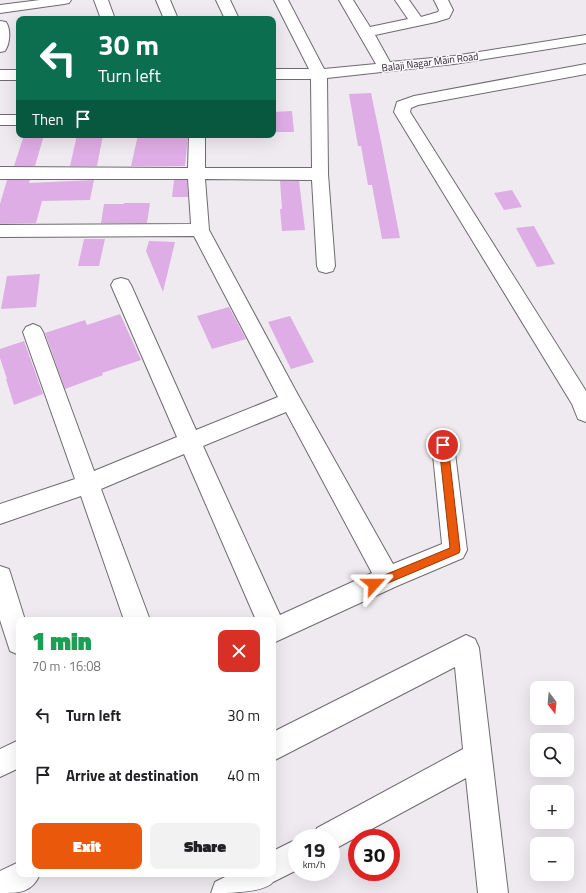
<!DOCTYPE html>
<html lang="en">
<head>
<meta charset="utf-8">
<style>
	:root { --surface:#fff; --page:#f2f2f2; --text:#202124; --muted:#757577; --accent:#ea580c }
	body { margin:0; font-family:"Titillium Web",sans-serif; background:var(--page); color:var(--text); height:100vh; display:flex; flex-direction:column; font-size:15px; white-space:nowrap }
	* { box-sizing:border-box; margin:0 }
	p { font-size:13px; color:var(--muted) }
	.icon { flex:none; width:22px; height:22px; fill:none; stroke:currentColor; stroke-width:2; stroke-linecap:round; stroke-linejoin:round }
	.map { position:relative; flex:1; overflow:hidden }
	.panel { position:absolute; left:16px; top:617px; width:260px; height:260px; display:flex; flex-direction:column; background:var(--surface); border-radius:8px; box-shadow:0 4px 16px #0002 }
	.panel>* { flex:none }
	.guide { position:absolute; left:16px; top:16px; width:260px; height:122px; border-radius:8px; box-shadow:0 4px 16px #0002; background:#0b6e4f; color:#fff; overflow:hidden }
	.needle { width:26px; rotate:164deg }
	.buttons { position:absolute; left:530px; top:681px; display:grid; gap:8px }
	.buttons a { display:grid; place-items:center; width:44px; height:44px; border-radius:8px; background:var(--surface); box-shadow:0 4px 16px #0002; font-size:20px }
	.speed { position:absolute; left:288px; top:829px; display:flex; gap:8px; font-size:20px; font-weight:700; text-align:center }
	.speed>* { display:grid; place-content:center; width:52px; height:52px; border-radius:50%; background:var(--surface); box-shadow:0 4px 16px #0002; line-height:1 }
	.speed small { font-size:10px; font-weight:400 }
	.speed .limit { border:6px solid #d22; background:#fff; color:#111 }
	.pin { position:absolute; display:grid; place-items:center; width:34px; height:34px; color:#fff; margin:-17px; border:2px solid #fff; border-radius:50%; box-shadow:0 1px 4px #0007 }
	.me { position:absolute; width:44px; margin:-22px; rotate:66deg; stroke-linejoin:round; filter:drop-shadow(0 0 3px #0008) }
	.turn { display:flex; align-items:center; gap:14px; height:84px; padding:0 16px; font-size:18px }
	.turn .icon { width:52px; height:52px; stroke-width:2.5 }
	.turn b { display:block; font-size:28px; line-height:34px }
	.then { display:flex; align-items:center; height:38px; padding:0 16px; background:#0003; gap:8px; font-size:15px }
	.round { display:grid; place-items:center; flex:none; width:42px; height:42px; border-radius:8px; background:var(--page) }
	.headline { display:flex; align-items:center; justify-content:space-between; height:68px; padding:0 16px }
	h1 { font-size:24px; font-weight:800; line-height:30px; color:#1e9e55 }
	.action { display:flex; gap:8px; margin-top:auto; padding:8px 16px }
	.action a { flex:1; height:46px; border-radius:8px; background:var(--accent); color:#fff; font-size:16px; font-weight:800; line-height:46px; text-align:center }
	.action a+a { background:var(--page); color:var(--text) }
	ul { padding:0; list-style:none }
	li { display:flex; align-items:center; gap:12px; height:60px; padding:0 16px }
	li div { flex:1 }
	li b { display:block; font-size:15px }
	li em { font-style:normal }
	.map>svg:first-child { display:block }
</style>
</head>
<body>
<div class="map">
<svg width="586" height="893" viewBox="0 0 586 893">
	<rect width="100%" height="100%" fill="#efeaf0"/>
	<!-- building -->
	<path fill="#dfade6" d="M 371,93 L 382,146 L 400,238 L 382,239 L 372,185 L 368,185 L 361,146 L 358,146 L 349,94 Z
		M 292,111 L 294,132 L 275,132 L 273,112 Z
		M 24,135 L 44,135 L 35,166 L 14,166 Z
		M 77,135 L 103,135 L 97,166 L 70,166 Z
		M 138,135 L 188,135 L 185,166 L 131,166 Z
		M 7,180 L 30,180 L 29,183 L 94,180 L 90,200 L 42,201 L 36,223 L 0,224 L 0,204 Z
		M 174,180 L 187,180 L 188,197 L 172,197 Z
		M 280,181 L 299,181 L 305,230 L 282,231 L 280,209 L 282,209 Z
		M 512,190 L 522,207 L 504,210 L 494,193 Z
		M 124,203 L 150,203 L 147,223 L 101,223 L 104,204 L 124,204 Z
		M 534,226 L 555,264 L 537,267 L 516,228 Z
		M 84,239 L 105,239 L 99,266 L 78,266 Z
		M 149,241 L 175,242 L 163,292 L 146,251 Z
		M 40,274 L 36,307 L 1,309 L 7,276 Z
		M 229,307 L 246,339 L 212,349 L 197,316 Z
		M 120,314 L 141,360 L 102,373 L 103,375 L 65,389 L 45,333 L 85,320 L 87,325 Z
		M 290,316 L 314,362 L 291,369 L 268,322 Z
		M 24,341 L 43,394 L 14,405 L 6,379 L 7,379 L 0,358 L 0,349 Z"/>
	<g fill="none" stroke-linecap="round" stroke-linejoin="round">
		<!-- minor casing -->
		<g stroke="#6e6a6f" stroke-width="2">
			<path id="minor" d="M 40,0 L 71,0 L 69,3 L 64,4 L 0,13 L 0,5 Z
				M 94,0 L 108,0 L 115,19 L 101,19 Z
				M 156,0 L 170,0 L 178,19 L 164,19 Z
				M 216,0 L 230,0 L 239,19 L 225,19 Z
				M 274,0 L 288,0 L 324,69 L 376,64 L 339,0 L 353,0 L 370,27 L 408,19 L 395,0 L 409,0 L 421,17 L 438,12 L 439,10 L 434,0 L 448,0 L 453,10 L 449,18 L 436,22 L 375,35 L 390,62 L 454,56 L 586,35 L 586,43 L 454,64 L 327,78 L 328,174 L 335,266 L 333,271 L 326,273 L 319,271 L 317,266 L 312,180 L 205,179 L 209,230 L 298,395 L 393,564 L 442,544 L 432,445 L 435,438 L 443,436 L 451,438 L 454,445 L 467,550 L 463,558 L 397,586 L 273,643 L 273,620 L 256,620 L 184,454 L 101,489 L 150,620 L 124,620 L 81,496 L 0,524 L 0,504 L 75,479 L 23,332 L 26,327 L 33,324 L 40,327 L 43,332 L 94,471 L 177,437 L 111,285 L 114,280 L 121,278 L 128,280 L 131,285 L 196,430 L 278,397 L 194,236 L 0,237 L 0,225 L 191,224 L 188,179 L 0,179 L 0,167 L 188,168 L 189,135 L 205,135 L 205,168 L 312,168 L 311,79 L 273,79 L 273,69 L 309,69 ZM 286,412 L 372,573 L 280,615 L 203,446 Z
				M 0,21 L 6,22 C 11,29 10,44 5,51 L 0,52 Z
				M 586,64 L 586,74 L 418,105 L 411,108 L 410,112 L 586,391 L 586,422 L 578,419 L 572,404 L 394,112 L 397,102 L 414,96 Z
				M 0,70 L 19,70 L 19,80 L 0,80 Z
				M 0,115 L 19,115 L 19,125 L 0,125 Z
				M 0,566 L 9,569 L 25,620 L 19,620 L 19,655 L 10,651 L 0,620 Z
				M 466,635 L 475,639 L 479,648 L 508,893 L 478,893 L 466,778 L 331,851 L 331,838 L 312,838 L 317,828 L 463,749 L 455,667 L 273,761 L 273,732 Z
				M 19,740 L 19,768 L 0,777 L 0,749 Z
				M 297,839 L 297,870 L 273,882 C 265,893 226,893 211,893 L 215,882 L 231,874 L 273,874 L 273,851 Z
				M 19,862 L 19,874 L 40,874 C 32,893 19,893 0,893 L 0,871 Z"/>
		</g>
		<!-- minor -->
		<use href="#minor" fill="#fff" fill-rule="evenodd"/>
	</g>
	<!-- route -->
	<path fill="#ea580c" stroke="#983908" d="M 443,441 L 447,442 L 448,445 L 460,550 L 459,553 L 374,589 L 370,588 L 369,584 L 370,581 L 450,548 L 439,445 L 440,442 Z"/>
	<g text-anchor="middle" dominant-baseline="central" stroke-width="3" stroke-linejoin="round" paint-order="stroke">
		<!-- far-street labels -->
		<g font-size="10" fill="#201e20" stroke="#fdf8fe">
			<text transform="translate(430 62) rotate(-7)">Balaji Nagar Main Road</text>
		</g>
	</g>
</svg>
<div class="buttons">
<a><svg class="needle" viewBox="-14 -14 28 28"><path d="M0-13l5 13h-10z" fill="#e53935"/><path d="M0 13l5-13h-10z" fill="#757577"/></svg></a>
<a><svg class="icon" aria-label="search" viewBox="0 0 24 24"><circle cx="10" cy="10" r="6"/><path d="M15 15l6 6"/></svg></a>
<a>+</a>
<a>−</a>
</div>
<div class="speed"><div>19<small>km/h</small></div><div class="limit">30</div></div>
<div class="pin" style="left:443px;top:445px;background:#d93025"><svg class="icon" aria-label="arrive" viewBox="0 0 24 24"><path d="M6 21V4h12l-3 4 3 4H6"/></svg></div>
<svg class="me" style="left:374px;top:584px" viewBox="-20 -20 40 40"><path d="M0-17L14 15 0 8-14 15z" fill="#ea580c" stroke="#fff" stroke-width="4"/></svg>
<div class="guide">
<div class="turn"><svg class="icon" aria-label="left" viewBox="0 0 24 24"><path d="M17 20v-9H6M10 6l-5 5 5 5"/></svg><div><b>30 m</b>Turn left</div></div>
<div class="then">Then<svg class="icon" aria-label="arrive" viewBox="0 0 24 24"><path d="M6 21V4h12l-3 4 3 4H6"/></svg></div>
</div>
<section class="panel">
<div class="headline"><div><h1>1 min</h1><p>70 m · 16:08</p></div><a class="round" style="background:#d93025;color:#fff"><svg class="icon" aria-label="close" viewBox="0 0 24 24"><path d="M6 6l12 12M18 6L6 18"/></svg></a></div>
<ul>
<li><svg class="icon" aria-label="left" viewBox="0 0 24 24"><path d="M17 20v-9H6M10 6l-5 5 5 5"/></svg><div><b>Turn left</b></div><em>30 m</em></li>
<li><svg class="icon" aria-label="arrive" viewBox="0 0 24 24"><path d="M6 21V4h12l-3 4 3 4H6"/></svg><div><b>Arrive at destination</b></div><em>40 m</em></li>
</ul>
<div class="action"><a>Exit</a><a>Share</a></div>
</section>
</div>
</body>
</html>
